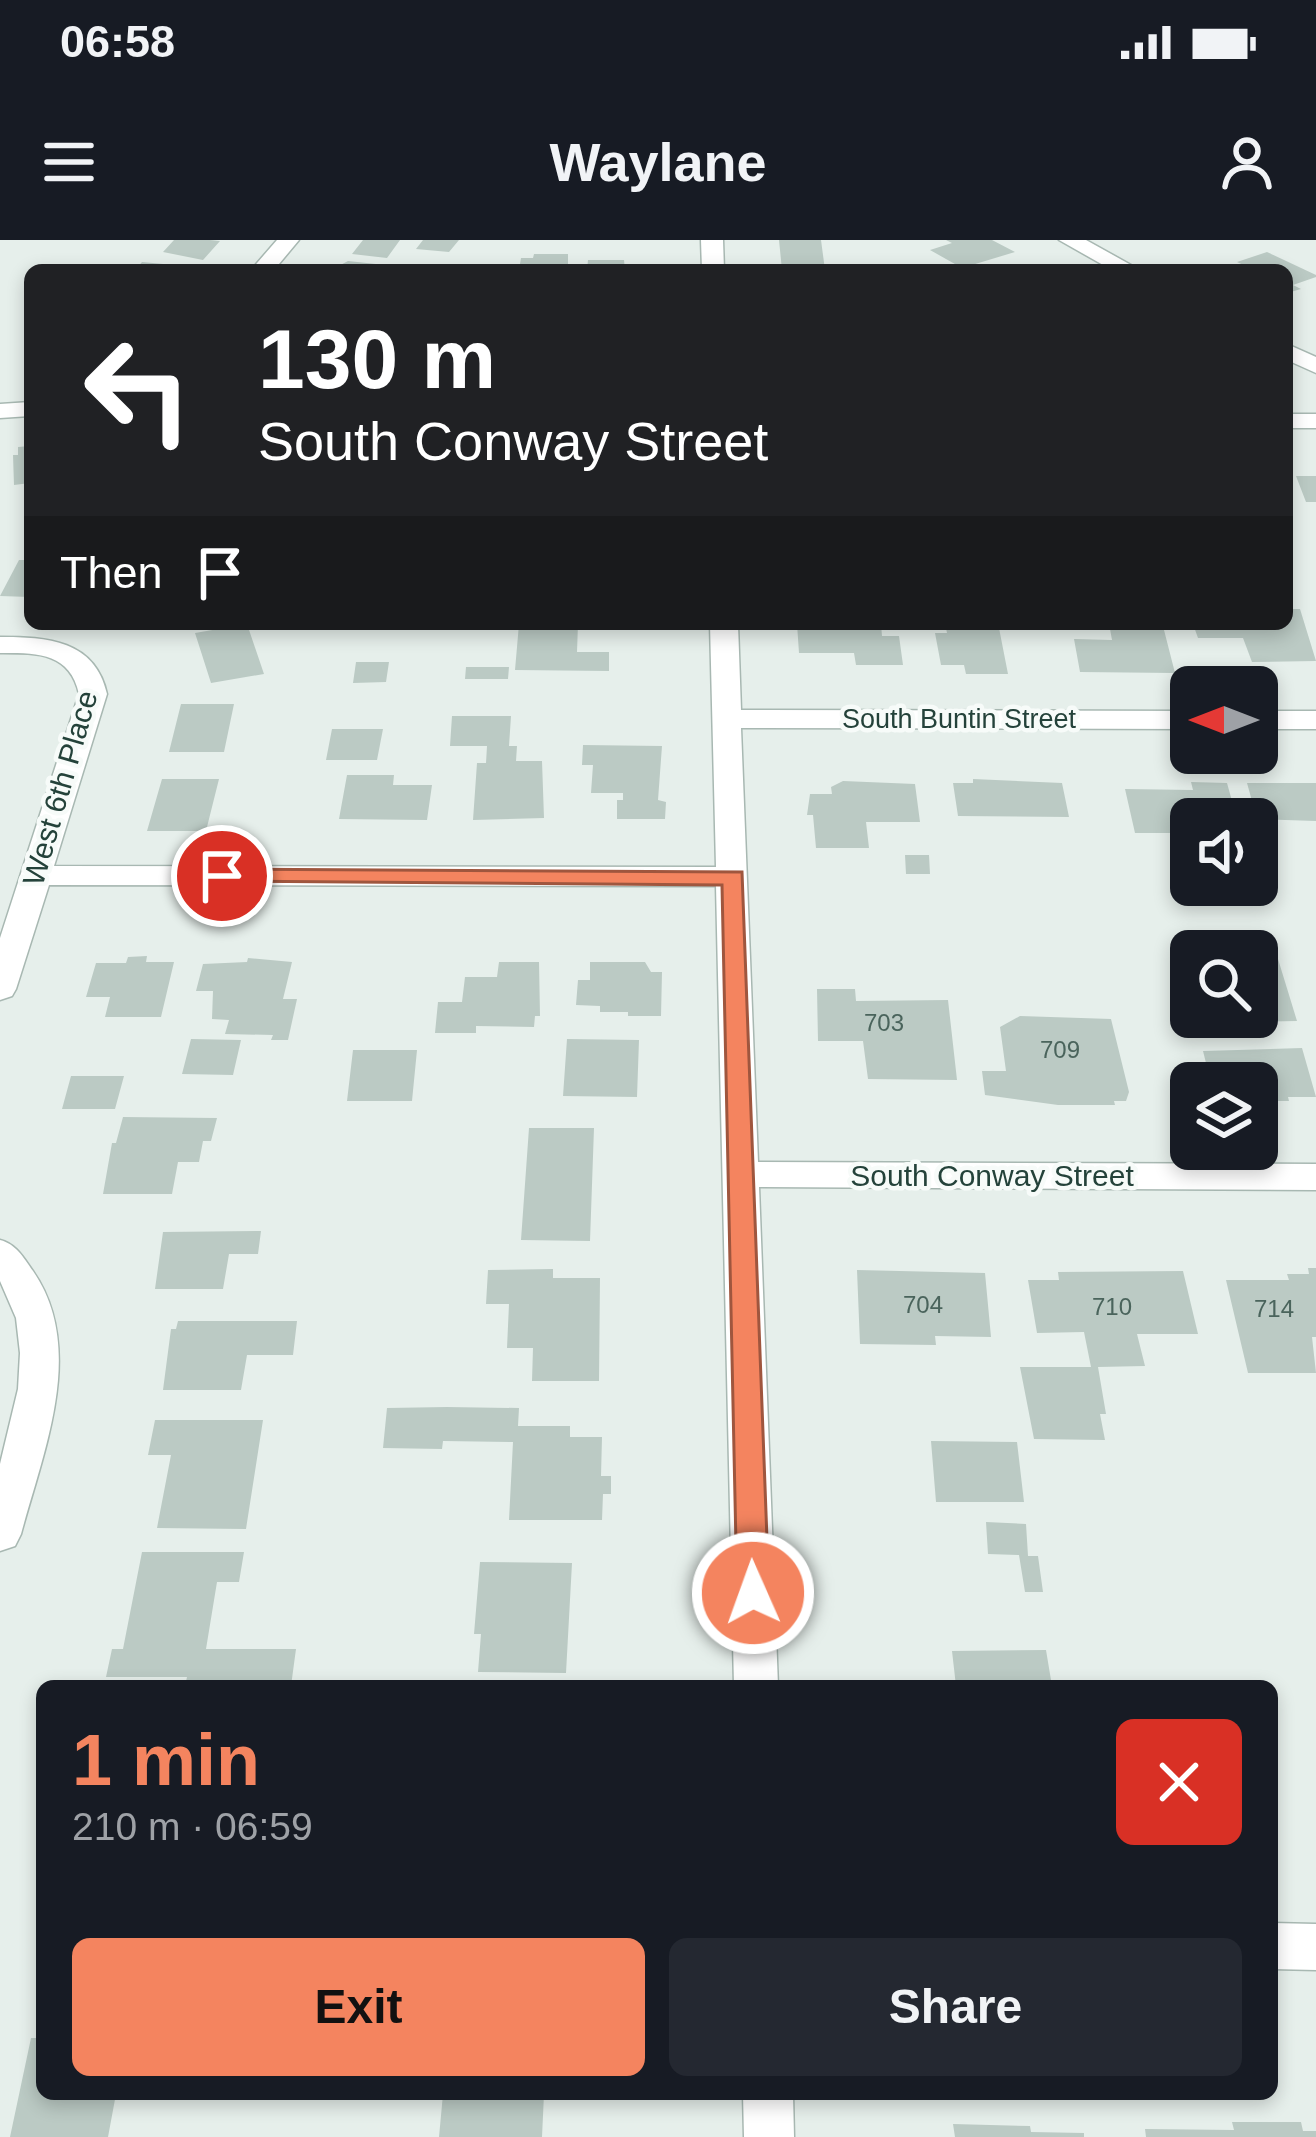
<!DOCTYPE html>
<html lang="en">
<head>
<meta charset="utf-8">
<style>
	:root { --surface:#171b24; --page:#242831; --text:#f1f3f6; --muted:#9ea1a6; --accent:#f4845f }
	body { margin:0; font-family:Helvetica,sans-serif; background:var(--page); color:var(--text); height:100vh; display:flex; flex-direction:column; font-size:45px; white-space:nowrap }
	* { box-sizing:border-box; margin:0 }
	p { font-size:39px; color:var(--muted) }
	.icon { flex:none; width:66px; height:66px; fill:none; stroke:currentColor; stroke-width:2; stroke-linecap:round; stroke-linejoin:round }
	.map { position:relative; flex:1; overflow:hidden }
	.side { position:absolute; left:36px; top:1440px; width:1242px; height:420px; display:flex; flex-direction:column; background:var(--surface); border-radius:18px; box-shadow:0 6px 18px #0003 }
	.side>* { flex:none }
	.top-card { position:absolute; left:24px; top:24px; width:1269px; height:366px; border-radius:18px; box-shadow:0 6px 18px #0003; background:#202124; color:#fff; overflow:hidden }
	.needle { width:78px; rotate:270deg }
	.fabs { position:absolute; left:1170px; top:426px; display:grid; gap:24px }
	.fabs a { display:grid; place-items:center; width:108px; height:108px; border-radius:18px; background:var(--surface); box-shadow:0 6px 18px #0003; font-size:60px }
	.pin { position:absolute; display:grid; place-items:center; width:102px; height:102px; color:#fff; margin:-51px; border:6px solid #fff; border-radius:50%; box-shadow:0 3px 12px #0007 }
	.me { position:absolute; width:132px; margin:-66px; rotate:358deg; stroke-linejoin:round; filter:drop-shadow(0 0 9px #0008) }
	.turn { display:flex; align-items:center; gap:42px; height:252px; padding:0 36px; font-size:54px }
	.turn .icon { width:156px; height:156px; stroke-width:2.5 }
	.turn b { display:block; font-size:84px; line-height:102px }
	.then { display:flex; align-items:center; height:114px; padding:0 36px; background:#0003; gap:24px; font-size:45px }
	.round { display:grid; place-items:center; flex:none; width:126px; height:126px; border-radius:18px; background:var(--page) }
	.head { display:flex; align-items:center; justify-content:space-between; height:204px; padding:0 36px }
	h1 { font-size:72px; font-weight:800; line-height:90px; color:var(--accent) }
	.primary-button { display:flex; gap:24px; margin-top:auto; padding:24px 36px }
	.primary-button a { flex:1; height:138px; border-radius:18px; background:var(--accent); color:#111; font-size:48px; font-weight:800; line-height:138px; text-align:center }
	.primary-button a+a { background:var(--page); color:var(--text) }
	.status { display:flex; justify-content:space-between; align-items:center; height:84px; padding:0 60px; background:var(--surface); direction:ltr }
	.status svg { height:33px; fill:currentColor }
	header { display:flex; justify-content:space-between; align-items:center; height:156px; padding:0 36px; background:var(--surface); font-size:54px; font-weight:800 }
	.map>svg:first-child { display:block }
</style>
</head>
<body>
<div class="status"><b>06:58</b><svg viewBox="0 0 49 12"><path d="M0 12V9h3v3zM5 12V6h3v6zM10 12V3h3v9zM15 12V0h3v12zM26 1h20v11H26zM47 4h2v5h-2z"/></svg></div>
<header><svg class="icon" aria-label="menu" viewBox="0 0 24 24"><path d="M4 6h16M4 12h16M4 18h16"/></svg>Waylane<svg class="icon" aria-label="person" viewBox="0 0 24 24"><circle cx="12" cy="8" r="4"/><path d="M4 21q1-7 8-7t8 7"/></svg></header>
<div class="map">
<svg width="1316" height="1897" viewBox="0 0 1316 1897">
	<rect width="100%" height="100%" fill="#e6efeb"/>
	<!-- building -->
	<path fill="#bbcac4" d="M 174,0 L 210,0 L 220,1 L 203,20 L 163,12 Z
		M 363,0 L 400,0 L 387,18 L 352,14 Z
		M 423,0 L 459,0 L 449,12 L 416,9 Z
		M 779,0 L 821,0 L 825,30 L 782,30 Z
		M 946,0 L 992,0 L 1015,12 L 962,28 L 930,10 L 952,3 Z
		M 1267,12 L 1316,35 L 1316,37 L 1293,45 L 1301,49 L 1287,53 L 1287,30 L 1254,30 L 1237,22 Z
		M 534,14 L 568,14 L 568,24 L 520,24 L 521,18 L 533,18 Z
		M 588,20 L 624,20 L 625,30 L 587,30 Z
		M 348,21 L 385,25 L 381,30 L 331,30 Z
		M 142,22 L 195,27 L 195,30 L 135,30 Z
		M 30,206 L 30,243 L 14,245 L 13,215 L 18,215 L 18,207 Z
		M 1296,236 L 1316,236 L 1316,262 L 1306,262 Z
		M 19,320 L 30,320 L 30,357 L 0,356 Z
		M 1287,369 L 1300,369 L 1316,421 L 1252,422 L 1243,398 L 1198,398 L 1193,384 L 1287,384 Z
		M 247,384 L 264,434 L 211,443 L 195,393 Z
		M 519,384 L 578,384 L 577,412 L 609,412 L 609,431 L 515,430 Z
		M 797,384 L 881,384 L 882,396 L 899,396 L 903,425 L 856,425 L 854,413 L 799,413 Z
		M 946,388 L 999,388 L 1008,434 L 966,434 L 964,425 L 941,425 L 935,393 L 947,393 Z
		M 1110,389 L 1164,390 L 1175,433 L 1080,432 L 1074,399 L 1112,400 Z
		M 356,422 L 389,422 L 386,442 L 353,443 Z
		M 466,427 L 509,427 L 508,439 L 465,439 Z
		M 181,464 L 234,464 L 224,512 L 169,512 Z
		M 452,476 L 511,476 L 509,506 L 517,506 L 516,521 L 542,521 L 544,578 L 473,580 L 477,523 L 486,523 L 487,506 L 450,506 Z
		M 332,489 L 383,489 L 377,520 L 326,520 Z
		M 583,505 L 662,506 L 658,560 L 666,562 L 665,579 L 617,579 L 617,560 L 623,560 L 623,553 L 591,553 L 593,525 L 582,525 Z
		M 347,535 L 394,535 L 393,545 L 432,545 L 427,580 L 339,579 Z
		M 162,539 L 219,539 L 206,591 L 147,591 Z
		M 973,539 L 1062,543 L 1069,577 L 958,576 L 953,543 L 973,543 Z
		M 843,541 L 915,544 L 920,582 L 866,582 L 869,608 L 816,608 L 813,575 L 807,575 L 810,554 L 832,554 L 831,547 Z
		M 1191,542 L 1227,543 L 1237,579 L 1191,579 L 1191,593 L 1135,593 L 1125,549 L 1193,550 Z
		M 1247,543 L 1316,543 L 1316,581 L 1257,579 Z
		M 905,615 L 929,615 L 930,634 L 906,634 Z
		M 147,716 L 146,722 L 174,722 L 161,777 L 105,777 L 110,757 L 86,757 L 96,723 L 126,723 L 128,717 Z
		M 248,718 L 292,722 L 283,759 L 297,759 L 288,800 L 271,800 L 273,795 L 225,794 L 229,780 L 212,779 L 213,751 L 196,751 L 203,724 L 247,722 Z
		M 1257,719 L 1278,719 L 1297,781 L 1229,782 L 1228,777 L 1257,777 Z
		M 499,722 L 539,722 L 540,776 L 535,776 L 534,787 L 476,786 L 476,793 L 435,793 L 438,762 L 462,762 L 465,737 L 497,737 Z
		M 590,722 L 645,722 L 651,732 L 662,732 L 661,776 L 628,776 L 628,772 L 600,772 L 600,766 L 576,765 L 578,740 L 590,740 Z
		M 817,749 L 855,749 L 856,761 L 948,760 L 957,840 L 868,839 L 863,801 L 818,801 Z
		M 1020,776 L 1111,779 L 1129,852 L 1126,861 L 1114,861 L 1115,865 L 1058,865 L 985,855 L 982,831 L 1006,831 L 1000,787 Z
		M 191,799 L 241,800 L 233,835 L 182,834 Z
		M 567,799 L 639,800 L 637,857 L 563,856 Z
		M 1302,808 L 1316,857 L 1288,857 L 1289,861 L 1257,861 L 1257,843 L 1211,843 L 1203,811 Z
		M 353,810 L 417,810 L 412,861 L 347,861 Z
		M 71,836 L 124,836 L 115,869 L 62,869 Z
		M 123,877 L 217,878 L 211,901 L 203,901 L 199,922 L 178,922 L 172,954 L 103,954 L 112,903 L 116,903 Z
		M 529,888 L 594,888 L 590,1001 L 521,1000 Z
		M 261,991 L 258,1014 L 229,1014 L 223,1049 L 155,1049 L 163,992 Z
		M 1308,1028 L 1316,1028 L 1316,1097 L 1312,1097 L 1316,1133 L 1248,1133 L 1226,1040 L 1289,1040 L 1287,1034 L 1309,1034 Z
		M 553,1029 L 553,1038 L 600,1038 L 599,1141 L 532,1141 L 533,1108 L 507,1108 L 509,1064 L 486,1064 L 488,1030 Z
		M 857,1030 L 985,1033 L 991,1097 L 935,1096 L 936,1105 L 860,1104 Z
		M 1183,1031 L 1198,1094 L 1137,1094 L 1145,1126 L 1098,1127 L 1106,1174 L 1100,1174 L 1105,1200 L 1034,1199 L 1020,1127 L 1091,1127 L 1084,1092 L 1037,1093 L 1028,1040 L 1059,1040 L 1058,1032 Z
		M 178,1081 L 297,1081 L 293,1115 L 247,1115 L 241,1150 L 163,1150 L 171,1089 L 176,1089 Z
		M 447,1167 L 519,1168 L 518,1186 L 570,1186 L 570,1197 L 602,1197 L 601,1236 L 611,1236 L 611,1254 L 603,1254 L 602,1280 L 509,1280 L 513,1202 L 443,1201 L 442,1209 L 383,1208 L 387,1168 Z
		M 155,1180 L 263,1180 L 246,1289 L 157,1288 L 171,1215 L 148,1215 Z
		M 931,1201 L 1017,1202 L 1024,1262 L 936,1262 Z
		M 986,1282 L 1026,1284 L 1028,1316 L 1038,1316 L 1043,1352 L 1025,1352 L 1019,1315 L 988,1314 Z
		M 142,1312 L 244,1312 L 239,1342 L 217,1342 L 206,1409 L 296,1409 L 291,1446 L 185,1446 L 187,1437 L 106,1437 L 112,1409 L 123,1409 Z
		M 480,1322 L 572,1323 L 566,1433 L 478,1432 L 481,1394 L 474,1394 Z
		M 1046,1410 L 1052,1446 L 956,1446 L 952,1411 Z
		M 31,1798 L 42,1798 L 42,1854 L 116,1854 L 108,1897 L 10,1897 Z
		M 443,1854 L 544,1854 L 542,1897 L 439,1897 Z
		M 1232,1882 L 1301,1882 L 1303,1891 L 1316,1891 L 1316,1897 L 1146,1897 L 1145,1889 L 1234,1890 Z
		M 953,1884 L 1030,1886 L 1031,1892 L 1084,1893 L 1084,1897 L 955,1897 Z"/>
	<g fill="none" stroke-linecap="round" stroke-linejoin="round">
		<!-- minor casing -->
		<g stroke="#a8b8b2" stroke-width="3">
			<path id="minor" d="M 277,0 L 299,0 L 274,30 L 251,30 Z
				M 701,0 L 723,0 L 724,30 L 702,30 Z
				M 1059,0 L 1086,0 L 1140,30 L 1112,30 Z
				M 1287,104 L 1316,117 L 1316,133 L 1287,120 Z
				M 30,162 L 30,176 L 0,178 L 0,164 Z
				M 1287,174 L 1316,174 L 1316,188 L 1287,188 Z
				M 710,384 L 738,384 L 741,470 L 1191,471 L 1191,489 L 741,488 L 758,922 L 1316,924 L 1316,950 L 759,947 L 778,1446 L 734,1446 L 716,646 L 49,645 L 16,749 L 12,756 L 0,760 L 0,698 L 79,454 C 70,412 36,413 0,413 L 0,397 C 47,397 95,400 107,454 L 54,626 L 716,627 Z
				M 1257,471 L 1316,471 L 1316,489 L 1257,489 Z
				M 0,1000 C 16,1004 23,1017 33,1031 C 87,1109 43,1212 21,1294 L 15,1306 L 0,1311 L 0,1224 L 18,1149 L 20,1113 L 16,1078 L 0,1041 Z
				M 1272,1683 L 1316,1684 L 1316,1730 L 1272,1729 Z
				M 743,1854 L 793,1854 L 794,1897 L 744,1897 Z"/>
		</g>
		<!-- minor -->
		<use href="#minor" fill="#fff" fill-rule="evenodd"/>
	</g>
	<!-- route -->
	<path fill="#f4845f" stroke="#9f563e" stroke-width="3" d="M 222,629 L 742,632 L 769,1353 L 764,1362 L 753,1366 L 741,1362 L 737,1353 L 722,645 L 214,641 L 214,631 Z"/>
	<g text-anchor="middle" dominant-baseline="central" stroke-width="9" stroke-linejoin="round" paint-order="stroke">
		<!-- number labels -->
		<g font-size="24" fill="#4a645c">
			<text x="884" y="782">703</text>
			<text x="1060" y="809">709</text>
			<text x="923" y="1064">704</text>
			<text x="1112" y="1066">710</text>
			<text x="1274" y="1068">714</text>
		</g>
		<!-- far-street labels -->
		<g font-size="27" fill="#24423a" stroke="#f7fbf9">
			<text x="959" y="479">South Buntin Street</text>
		</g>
		<!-- street labels -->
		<g font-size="30" fill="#24423a" stroke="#f7fbf9">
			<text transform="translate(60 548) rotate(-74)">West 6th Place</text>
			<text x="992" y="935">South Conway Street</text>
		</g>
	</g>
</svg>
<div class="fabs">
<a><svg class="needle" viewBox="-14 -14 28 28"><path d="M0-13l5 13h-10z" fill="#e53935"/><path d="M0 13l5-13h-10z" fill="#9ea1a6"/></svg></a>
<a><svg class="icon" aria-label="sound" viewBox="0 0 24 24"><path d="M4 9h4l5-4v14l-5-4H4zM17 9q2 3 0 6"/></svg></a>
<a><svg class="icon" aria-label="search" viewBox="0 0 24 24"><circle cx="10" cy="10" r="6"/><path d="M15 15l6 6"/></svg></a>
<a><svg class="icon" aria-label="layers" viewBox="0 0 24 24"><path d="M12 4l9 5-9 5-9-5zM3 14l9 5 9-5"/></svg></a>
</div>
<div class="pin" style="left:222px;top:636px;background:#d93025"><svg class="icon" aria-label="arrive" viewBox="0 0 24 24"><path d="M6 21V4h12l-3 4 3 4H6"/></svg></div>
<svg class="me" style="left:753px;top:1353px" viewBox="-20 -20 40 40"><circle r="17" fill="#f4845f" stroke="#fff" stroke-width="3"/><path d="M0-11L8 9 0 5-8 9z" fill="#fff"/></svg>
<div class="top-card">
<div class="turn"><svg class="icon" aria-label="left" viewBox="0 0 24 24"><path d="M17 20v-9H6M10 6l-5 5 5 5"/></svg><div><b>130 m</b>South Conway Street</div></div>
<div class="then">Then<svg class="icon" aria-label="arrive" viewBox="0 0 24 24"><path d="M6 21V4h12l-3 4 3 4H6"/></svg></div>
</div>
<section class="side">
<div class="head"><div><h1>1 min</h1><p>210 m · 06:59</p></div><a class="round" style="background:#d93025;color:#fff"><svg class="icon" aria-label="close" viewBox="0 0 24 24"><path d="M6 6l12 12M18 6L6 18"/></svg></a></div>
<div class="primary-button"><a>Exit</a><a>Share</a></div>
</section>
</div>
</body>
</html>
